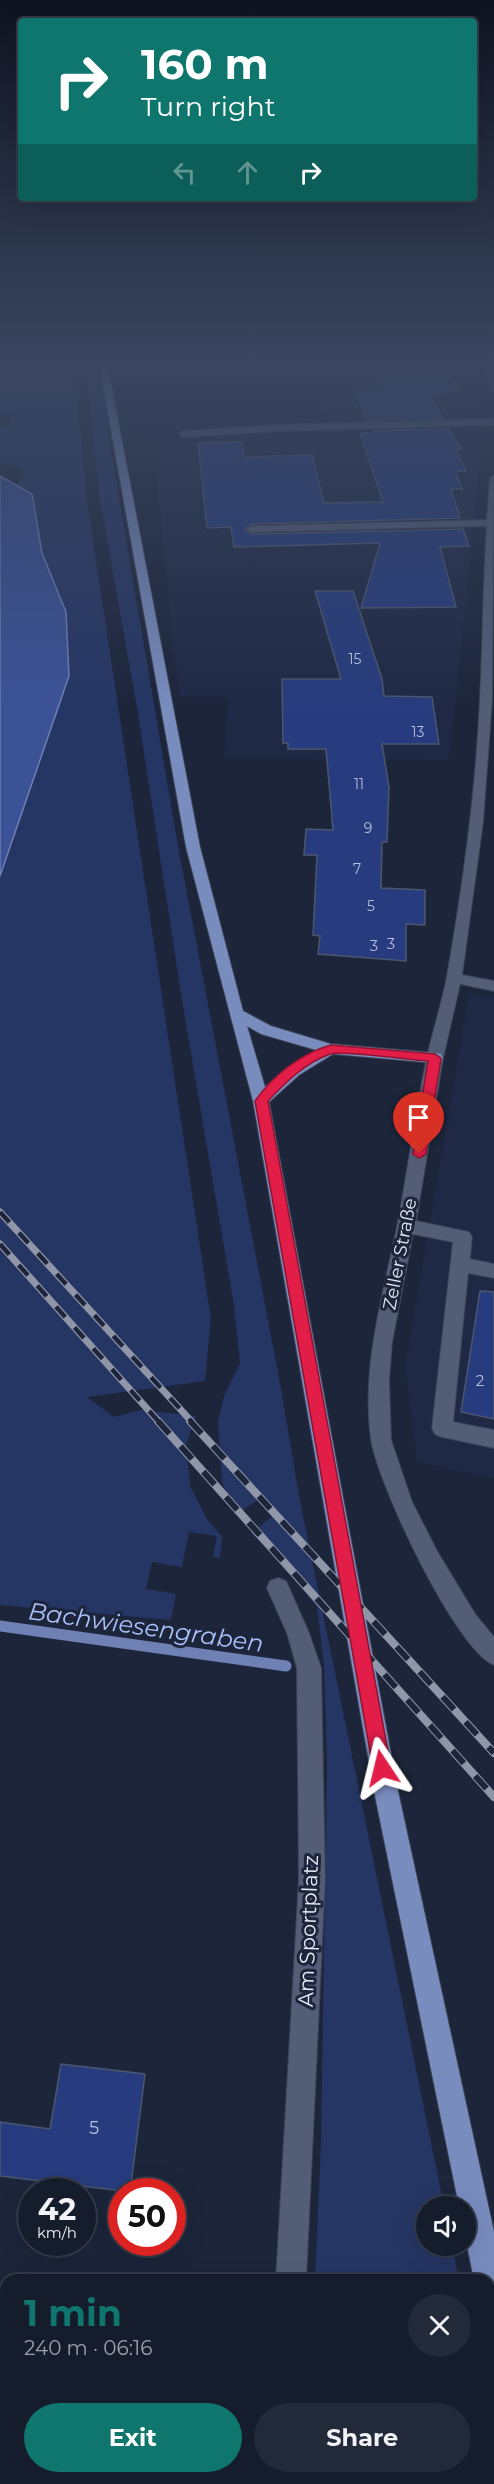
<!DOCTYPE html>
<html lang="en">
<head>
<meta charset="utf-8">
<style>
	:root { --surface:#151c2c; --page:#222938; --text:#f1f3f6; --muted:#9da1a9; --line:#343a48; --accent:#0f766e }
	body { margin:0; font-family:Montserrat,sans-serif; background:var(--page); color:var(--text); height:100vh; display:flex; flex-direction:column; font-size:22px; white-space:nowrap }
	* { box-sizing:border-box; margin:0 }
	p { font-size:20px; color:var(--muted) }
	.icon { flex:none; width:33px; height:33px; fill:none; stroke:currentColor; stroke-width:2; stroke-linecap:round; stroke-linejoin:round }
	.map { position:relative; flex:1; overflow:hidden }
	.panel { position:absolute; left:0px; top:2274px; width:495px; height:210px; display:flex; flex-direction:column; background:var(--surface); border-radius:18px 18px 0 0; box-shadow:0 6px 24px #0002,0 0 0 2px var(--line) }
	.panel>* { flex:none }
	.banner { position:absolute; left:18px; top:18px; width:459px; height:183px; border-radius:6px; box-shadow:0 6px 24px #0002,0 0 0 2px var(--line); background:#0f766e; color:#fff; overflow:hidden }
	.fabs { position:absolute; left:416px; top:2196px; display:grid; gap:12px }
	.fabs a { display:grid; place-items:center; width:60px; height:60px; border-radius:50%; background:var(--surface); box-shadow:0 6px 24px #0002,0 0 0 2px var(--line); font-size:30px }
	.speed { position:absolute; left:18px; top:2178px; display:flex; gap:12px; font-size:30px; font-weight:700; text-align:center }
	.speed>* { display:grid; place-content:center; width:78px; height:78px; border-radius:50%; background:var(--surface); box-shadow:0 6px 24px #0002,0 0 0 2px var(--line); line-height:1 }
	.speed small { font-size:15px; font-weight:400 }
	.speed .limit { border:9px solid #d22; background:#fff; color:#111 }
	.pin { position:absolute; display:grid; place-items:center; width:51px; height:51px; color:#fff; margin:-62px -26px; border-radius:50% 50% 50% 0; rotate:-45deg; box-shadow:0 0 6px #0007 }
	.pin .icon { rotate:45deg }
	.me { position:absolute; width:66px; margin:-33px; rotate:350deg; stroke-linejoin:round; filter:drop-shadow(0 0 4px #0008) }
	.turn { display:flex; align-items:center; gap:21px; height:126px; padding:0 24px; font-size:27px }
	.turn .icon { width:78px; height:78px; stroke-width:2.5 }
	.turn b { display:block; font-size:42px; line-height:51px }
	.lanes { display:flex; align-items:center; height:57px; padding:0 24px; background:#0003; justify-content:center; gap:30px; direction:ltr }
	.lanes .off { opacity:.35 }
	.round { display:grid; place-items:center; flex:none; width:63px; height:63px; border-radius:32px; background:var(--page) }
	.head { display:flex; align-items:center; justify-content:space-between; height:102px; padding:0 24px }
	h1 { font-size:36px; font-weight:700; line-height:45px; color:var(--accent) }
	.primary-button { display:flex; gap:12px; margin-top:auto; padding:12px 24px }
	.primary-button a { flex:1; height:69px; border-radius:36px; background:var(--accent); color:#fff; font-size:24px; font-weight:700; line-height:69px; text-align:center }
	.primary-button a+a { background:var(--page); color:var(--text) }
	.map>svg:first-child { display:block }
</style>
</head>
<body>
<div class="map">
<svg width="494" height="2484" viewBox="0 0 494 2484">
	<rect width="100%" height="100%" fill="#1c253a"/>
	<!-- built -->
	<path fill="#1f2945" d="M 291,363 L 476,363 L 483,421 L 480,464 L 449,760 L 224,758 L 228,697 L 179,697 L 152,429 L 332,425 Z
		M 469,993 L 494,997 L 494,1478 L 417,1462 L 405,1368 Z"/>
	<!-- green -->
	<path fill="#263664" d="M 0,363 L 74,363 L 86,495 L 211,1319 L 205,1381 L 87,1397 L 114,1417 L 141,1410 L 196,1416 L 186,1445 L 190,1486 L 207,1519 L 222,1537 L 220,1558 L 213,1557 L 217,1536 L 189,1532 L 182,1567 L 152,1562 L 146,1589 L 176,1594 L 171,1620 L 0,1605 L 0,876 L 69,676 L 66,612 L 42,553 L 32,494 L 17,485 L 24,472 C 18,462 10,464 0,465 L 0,427 L 9,427 L 10,414 L 0,412 Z
		M 86,363 L 96,363 L 178,846 L 279,1378 L 300,1501 L 444,2206 L 426,2206 L 426,2246 L 452,2246 L 459,2280 L 315,2280 L 321,2144 L 327,1760 L 324,1664 L 317,1607 L 279,1560 L 251,1533 L 278,1512 L 261,1497 L 235,1516 L 222,1481 L 218,1422 L 224,1396 L 240,1363 L 234,1306 L 182,1000 L 138,714 L 99,492 Z
		M 489,2430 L 494,2455 L 494,2484 L 308,2484 L 308,2478 L 489,2478 Z"/>
	<!-- water -->
	<path fill="#3b5297" stroke="#6e80b4" stroke-width="1.5" d="M 0,476 L 32,494 L 42,553 L 66,612 L 69,676 L 0,876 Z"/>
	<g fill="none" stroke-linecap="round" stroke-linejoin="round">
		<!-- stream -->
		<path stroke="#6e80b4" stroke-width="11" d="M 0,1626 L 286,1666"/>
	</g>
	<!-- building -->
	<path fill="#273c7e" stroke="#4c566e" stroke-width="1.5" d="M 429,365 L 432,369 L 446,368 L 461,392 L 429,393 L 443,418 L 368,420 L 354,390 L 381,389 L 369,366 Z
		M 449,429 L 461,449 L 456,449 L 466,471 L 455,472 L 462,489 L 451,489 L 460,518 L 252,524 L 245,530 L 252,534 L 463,529 L 469,546 L 440,547 L 456,607 L 361,608 L 380,543 L 234,547 L 231,527 L 207,528 L 198,443 L 242,442 L 244,457 L 312,455 L 324,503 L 383,502 L 360,433 L 374,433 L 373,431 Z
		M 315,591 L 353,591 L 382,679 L 384,696 L 432,697 L 439,744 L 382,744 L 389,787 L 387,842 L 382,842 L 381,888 L 425,890 L 425,925 L 406,924 L 406,961 L 318,954 L 320,936 L 313,935 L 317,855 L 304,855 L 306,829 L 333,830 L 326,749 L 288,749 L 288,743 L 283,743 L 282,679 L 341,679 Z
		M 480,1291 L 494,1292 L 494,1419 L 461,1412 Z
		M 61,2064 L 145,2074 L 130,2192 L 0,2176 L 0,2122 L 50,2129 Z"/>
	<g fill="none" stroke-linecap="round" stroke-linejoin="round">
		<!-- minor casing -->
		<g stroke="#3c4255" stroke-width="2">
			<path id="minor" d="M 485,363 L 493,363 L 494,391 L 490,389 Z
				M 494,419 L 494,425 L 279,431 L 183,437 L 179,434 L 183,431 L 279,425 Z
				M 494,475 L 492,700 L 483,822 L 462,975 L 494,981 L 494,991 L 460,984 L 443,1058 L 416,1221 L 469,1232 L 472,1237 L 470,1259 L 494,1264 L 494,1278 L 468,1273 L 453,1422 L 494,1430 L 494,1448 L 442,1437 L 435,1434 L 432,1428 L 453,1242 L 413,1234 L 392,1342 L 389,1380 L 391,1440 L 412,1502 L 437,1551 L 475,1614 L 494,1637 L 494,1665 C 455,1649 377,1482 371,1439 C 361,1367 383,1296 397,1227 C 408,1171 415,1113 427,1057 C 433,1030 442,1003 447,976 C 463,885 476,791 480,698 C 483,641 483,583 487,526 L 252,532 L 247,529 L 252,526 L 487,520 L 490,478 Z
				M 278,1578 L 286,1581 L 309,1633 L 321,1668 L 325,1879 L 306,2280 L 276,2280 L 299,1879 L 297,1668 L 287,1633 L 267,1588 L 270,1581 Z
				M 265,2478 L 297,2478 L 296,2484 L 264,2484 Z"/>
		</g>
		<!-- major casing -->
		<g stroke="#3c4255" stroke-width="2">
			<path id="major" d="M 99,363 L 107,363 L 200,847 L 243,1011 L 271,1026 L 331,1044 L 435,1053 L 441,1054 L 443,1058 L 441,1062 L 435,1063 L 333,1054 L 299,1075 L 269,1102 L 398,1791 L 494,2232 L 494,2317 L 489,2315 L 489,2280 L 474,2280 L 465,2235 L 465,2206 L 459,2206 L 374,1791 L 253,1101 L 186,847 ZM 247,1026 L 261,1034 L 316,1050 L 288,1067 L 265,1087 Z"/>
		</g>
		<!-- minor -->
		<use href="#minor" fill="#535d76" fill-rule="evenodd"/>
		<!-- major -->
		<use href="#major" fill="#798cbe" fill-rule="evenodd"/>
		<!-- rail-far1 casing -->
		<g stroke="#8f96a8" stroke-width="7">
			<path id="rail-far1" d="M 0,1212 L 192,1422
				M 0,1244 L 159,1422"/>
		</g>
		<!-- rail casing -->
		<g stroke="#8f96a8" stroke-width="8">
			<path id="rail" d="M 158,1421 L 494,1797
				M 190,1421 L 494,1753"/>
		</g>
		<!-- rail-far1 -->
		<use href="#rail-far1" stroke="#1c253a" stroke-width="4.5" stroke-dasharray="14" stroke-linecap="butt"/>
		<!-- rail -->
		<use href="#rail" stroke="#1c253a" stroke-width="6" stroke-dasharray="17" stroke-linecap="butt"/>
	</g>
	<!-- sky -->
	<linearGradient id="sky" x2="0" y2="1"><stop stop-color="#0f1420"/><stop offset="0.51" stop-color="#3a4660"/><stop offset="1" stop-color="#3a4660" stop-opacity="0"/></linearGradient>
	<rect width="494" height="710" fill="url(#sky)"/>
	<!-- route -->
	<path fill="#e11d48" stroke="#92132f" stroke-width="1.5" d="M 331,1045 L 435,1054 L 441,1058 L 426,1154 L 419,1158 L 413,1154 L 428,1061 C 411,1060 342,1050 330,1054 C 305,1063 286,1082 268,1101 L 391,1768 L 389,1774 L 382,1777 L 376,1774 L 373,1768 L 255,1101 C 273,1075 302,1053 331,1045 Z"/>
	<g text-anchor="middle" dominant-baseline="central" stroke-width="6" stroke-linejoin="round" paint-order="stroke">
		<!-- far-number labels -->
		<g font-size="14" fill="#b5beda">
			<text x="355" y="659">15</text>
			<text x="418" y="732">13</text>
			<text x="359" y="784">11</text>
			<text x="368" y="828">9</text>
			<text x="357" y="869">7</text>
			<text x="371" y="906">5</text>
		</g>
		<!-- number labels -->
		<g font-size="15" fill="#b5beda">
			<text x="391" y="943">3</text>
			<text x="374" y="945">3</text>
			<text x="480" y="1380">2</text>
		</g>
		<!-- street labels -->
		<g font-size="18" fill="#e4eaf9" stroke="#1c253a">
			<text transform="translate(400 1254) rotate(-79)">Zeller Straße</text>
		</g>
		<!-- near-number labels -->
		<g font-size="18" fill="#b5beda">
			<text x="94" y="2128">5</text>
		</g>
		<!-- near-street labels -->
		<g font-size="21" fill="#e4eaf9" stroke="#1c253a">
			<text transform="translate(308 1931) rotate(-88)">Am Sportplatz</text>
		</g>
		<!-- near-water labels -->
		<g font-size="24" font-style="italic" fill="#aac1fb" stroke="#1c253a">
			<text transform="translate(146 1627) rotate(8)">Bachwiesengraben</text>
		</g>
	</g>
</svg>
<div class="fabs">
<a><svg class="icon" aria-label="sound" viewBox="0 0 24 24"><path d="M4 9h4l5-4v14l-5-4H4zM17 9q2 3 0 6"/></svg></a>
</div>
<div class="speed"><div>42<small>km/h</small></div><div class="limit">50</div></div>
<div class="pin" style="left:419px;top:1154px;background:#d93025"><svg class="icon" aria-label="arrive" viewBox="0 0 24 24"><path d="M6 21V4h12l-3 4 3 4H6"/></svg></div>
<svg class="me" style="left:382px;top:1768px" viewBox="-20 -20 40 40"><path d="M0-17L14 15 0 8-14 15z" fill="#e11d48" stroke="#fff" stroke-width="4"/></svg>
<div class="banner">
<div class="turn"><svg class="icon" aria-label="right" viewBox="0 0 24 24"><path d="M7 20v-9h11M14 6l5 5-5 5"/></svg><div><b>160 m</b>Turn right</div></div>
<div class="lanes"><svg class="icon off" aria-label="left" viewBox="0 0 24 24"><path d="M17 20v-9H6M10 6l-5 5 5 5"/></svg><svg class="icon off" aria-label="ahead" viewBox="0 0 24 24"><path d="M12 20V5M6 11l6-6 6 6"/></svg><svg class="icon" aria-label="right" viewBox="0 0 24 24"><path d="M7 20v-9h11M14 6l5 5-5 5"/></svg></div>
</div>
<section class="panel">
<div class="head"><div><h1>1 min</h1><p>240 m · 06:16</p></div><a class="round"><svg class="icon" aria-label="close" viewBox="0 0 24 24"><path d="M6 6l12 12M18 6L6 18"/></svg></a></div>
<div class="primary-button"><a>Exit</a><a>Share</a></div>
</section>
</div>
</body>
</html>
